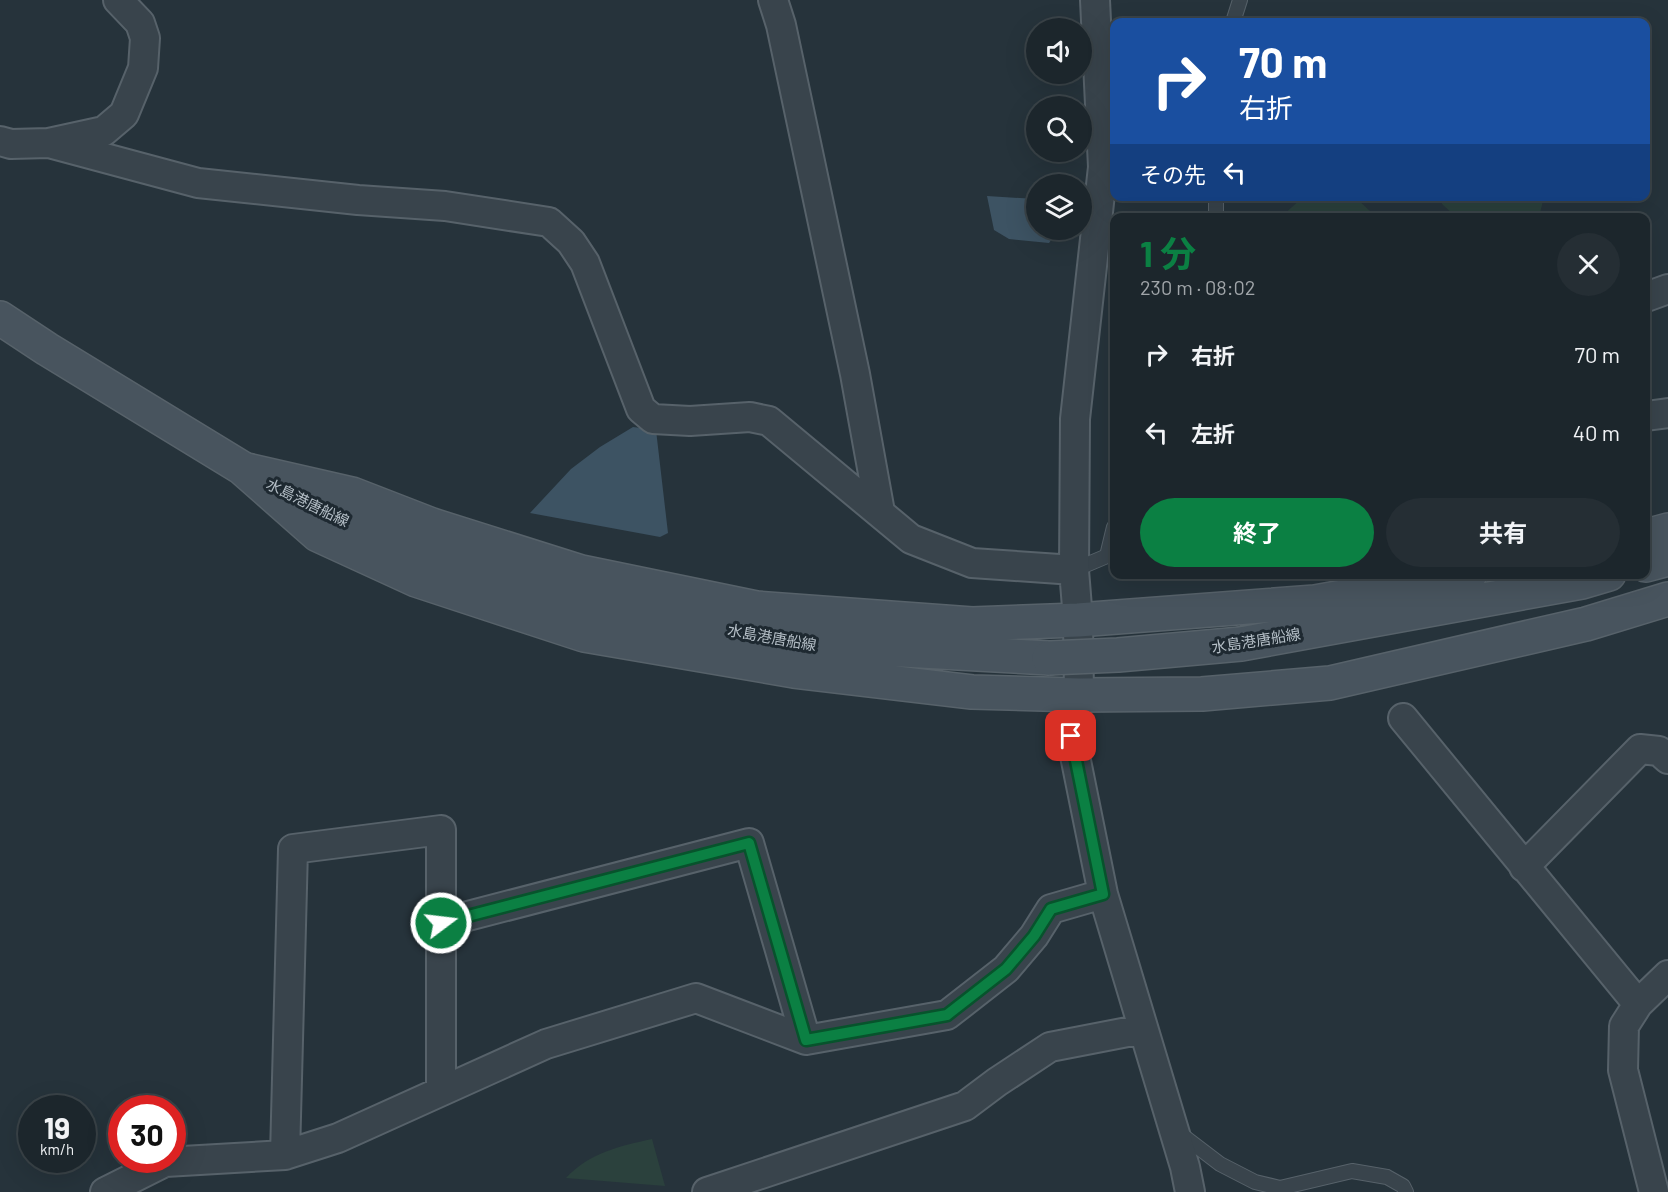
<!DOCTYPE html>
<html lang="ja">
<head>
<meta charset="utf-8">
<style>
	:root { --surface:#1c262c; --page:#252e34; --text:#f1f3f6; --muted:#a0a5a9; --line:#3a4348; --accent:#0b8043 }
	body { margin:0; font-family:Barlow,"Noto Sans JP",sans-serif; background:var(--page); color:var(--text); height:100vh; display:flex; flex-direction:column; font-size:22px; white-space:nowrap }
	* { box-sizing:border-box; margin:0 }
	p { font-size:20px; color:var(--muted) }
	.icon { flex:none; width:33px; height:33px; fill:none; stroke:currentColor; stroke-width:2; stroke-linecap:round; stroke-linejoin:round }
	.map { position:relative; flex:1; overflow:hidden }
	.panel { position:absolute; left:1110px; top:213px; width:540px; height:366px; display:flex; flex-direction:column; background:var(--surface); border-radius:12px; box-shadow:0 6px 24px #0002,0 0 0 2px var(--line) }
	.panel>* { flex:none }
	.banner { position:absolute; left:1110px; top:18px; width:540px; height:183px; border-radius:12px; box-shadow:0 6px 24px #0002,0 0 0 2px var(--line); background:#1a4fa0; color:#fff; overflow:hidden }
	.tools { position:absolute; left:1026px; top:18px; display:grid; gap:12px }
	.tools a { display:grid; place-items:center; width:66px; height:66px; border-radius:50%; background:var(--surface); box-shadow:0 6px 24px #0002,0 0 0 2px var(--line); font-size:30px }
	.speed { position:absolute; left:18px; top:1095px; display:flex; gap:12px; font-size:30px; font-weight:700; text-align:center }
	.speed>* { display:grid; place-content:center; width:78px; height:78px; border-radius:50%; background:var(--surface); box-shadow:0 6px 24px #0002,0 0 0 2px var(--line); line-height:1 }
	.speed small { font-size:15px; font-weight:400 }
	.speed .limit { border:9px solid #d22; background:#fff; color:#111 }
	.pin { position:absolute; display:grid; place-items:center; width:51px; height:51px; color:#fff; margin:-26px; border-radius:12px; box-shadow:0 3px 9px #0006 }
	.me { position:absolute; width:66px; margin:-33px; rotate:75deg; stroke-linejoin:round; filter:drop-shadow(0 0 4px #0008) }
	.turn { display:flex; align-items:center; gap:21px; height:126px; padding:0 30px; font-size:27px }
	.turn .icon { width:78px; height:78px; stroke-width:2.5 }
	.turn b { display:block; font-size:42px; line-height:51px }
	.then { display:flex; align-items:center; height:57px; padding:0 30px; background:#0003; gap:12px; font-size:22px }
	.round { display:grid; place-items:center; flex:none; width:63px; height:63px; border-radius:32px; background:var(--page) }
	.head { display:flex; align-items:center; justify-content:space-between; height:102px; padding:0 30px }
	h1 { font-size:36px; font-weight:700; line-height:45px; color:var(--accent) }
	.cta { display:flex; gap:12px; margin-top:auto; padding:12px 30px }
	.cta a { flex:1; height:69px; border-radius:36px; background:var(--accent); color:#fff; font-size:24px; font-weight:700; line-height:69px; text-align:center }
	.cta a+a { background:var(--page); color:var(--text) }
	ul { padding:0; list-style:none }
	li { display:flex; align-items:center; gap:18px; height:78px; padding:0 30px }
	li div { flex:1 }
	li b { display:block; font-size:22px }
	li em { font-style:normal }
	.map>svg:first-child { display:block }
</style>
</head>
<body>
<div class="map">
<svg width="1668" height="1192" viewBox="0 0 1668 1192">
	<rect width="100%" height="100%" fill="#26333b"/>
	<!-- green -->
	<path fill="#2b413d" d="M 1303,197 L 1355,197 L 1371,212 L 1388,217 L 1281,217 Z
		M 1442,197 L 1442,196 L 1544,197 L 1540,213 L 1532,218 L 1456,217 L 1442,204 Z
		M 652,1139 L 665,1186 L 566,1178 C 589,1153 620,1146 652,1139 Z"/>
	<!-- water -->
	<path fill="#3d5363" d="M 987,196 L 1036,199 L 1036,230 L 1071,230 L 1056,233 L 1049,243 L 1009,239 L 994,230 Z
		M 633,427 L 656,430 L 668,533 L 660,537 L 530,513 L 571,469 L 600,447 Z"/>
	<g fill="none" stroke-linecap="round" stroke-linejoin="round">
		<!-- service casing -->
		<g stroke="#57626a" stroke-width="16">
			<path id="service" d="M 1233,22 L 1240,0
				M 1216,196 L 1216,218
				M 1074,570 L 1107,556 L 1114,527
				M 1178,1132 L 1220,1164 L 1255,1182 L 1280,1188 L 1352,1171 L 1387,1177 L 1403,1186 L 1406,1192"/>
		</g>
		<!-- minor casing -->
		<g stroke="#57626a" stroke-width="32">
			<path id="minor" d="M 773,0 L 781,25 L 855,374 L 880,512
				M 1095,0 L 1103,167 L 1075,419 L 1074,570 L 1078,620 L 1079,695 L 1071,736 L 1103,894 L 1185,1167 L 1190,1192
				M 0,141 L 11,144 L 49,143 L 104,131 L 124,114 L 143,68 L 145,38 L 140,23 L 118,0
				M 49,143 L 198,183 L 358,200 L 445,206 L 549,222 L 571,242 L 585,263 L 641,409 L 653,419 L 690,421 L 750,417 L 769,421 L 911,539 L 972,563 L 1074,570
				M 1646,297 L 1668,289
				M 1646,416 L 1668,413
				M 1403,718 L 1638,1004 L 1624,1026 L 1623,1070 L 1654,1192
				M 1524,867 L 1640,749 L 1659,751 L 1668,759
				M 441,923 L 749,843 L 806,1040
				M 1638,1004 L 1668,975
				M 285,1155 L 293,849 L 441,830 L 441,1091
				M 105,1192 L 165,1162 L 285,1155 L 338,1138 L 546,1044 L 696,998 L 806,1040 L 947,1015 L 1006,969 L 1034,936 L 1051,909 L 1103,894
				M 707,1192 L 965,1106 L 997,1082 L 1050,1047 L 1143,1029"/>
		</g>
		<!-- secondary casing -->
		<g stroke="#57626a" stroke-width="36">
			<path id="secondary" d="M 0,318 L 47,349 L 242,468 L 335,517 L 430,555 L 587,603 L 810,645 L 1049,658
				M 242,468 L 318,535 L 416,580 L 584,635 L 794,671 L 972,692 L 1079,695 L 1202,694 L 1330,683 L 1586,624 L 1668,599
				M 247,470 L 352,494 L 432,525 L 581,572 L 756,608 L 972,624 L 1078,620 L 1315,602 L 1470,574
				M 1646,536 L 1668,530
				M 1646,565 L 1668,559
				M 1241,644 L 1582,582 L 1609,574"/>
		</g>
		<!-- service -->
		<use href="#service" stroke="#39444c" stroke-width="14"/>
		<!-- minor -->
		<use href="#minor" stroke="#39444c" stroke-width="28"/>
		<!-- secondary -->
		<use href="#secondary" stroke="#48545e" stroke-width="33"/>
		<!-- secondary-bridge casing -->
		<g stroke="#57626a" stroke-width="36" stroke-linecap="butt">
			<path id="secondary-bridge" d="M 1049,658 L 1118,655 L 1241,644"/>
		</g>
		<!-- secondary-bridge -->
		<use href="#secondary-bridge" stroke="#48545e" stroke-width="33"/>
	</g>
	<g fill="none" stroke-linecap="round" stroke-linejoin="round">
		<!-- route casing -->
		<g stroke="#07532c" stroke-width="15">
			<path id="route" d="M 441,923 L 749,843 L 806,1040 L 947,1015 L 1006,969 L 1034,936 L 1051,909 L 1103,894 L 1071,736"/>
		</g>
		<!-- route -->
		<use href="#route" stroke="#0b8043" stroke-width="10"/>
	</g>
	<g text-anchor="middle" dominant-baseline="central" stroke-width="6" stroke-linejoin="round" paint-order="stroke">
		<!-- street labels -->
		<g font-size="15" fill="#b5bfc7" stroke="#1e2931">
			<text transform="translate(308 502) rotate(26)">水島港唐船線</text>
			<text transform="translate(772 637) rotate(10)">水島港唐船線</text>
			<text transform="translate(1256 640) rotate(-9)">水島港唐船線</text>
		</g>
	</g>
</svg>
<div class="tools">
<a><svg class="icon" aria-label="sound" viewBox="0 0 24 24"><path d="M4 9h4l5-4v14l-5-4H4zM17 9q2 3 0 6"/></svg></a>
<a><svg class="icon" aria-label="search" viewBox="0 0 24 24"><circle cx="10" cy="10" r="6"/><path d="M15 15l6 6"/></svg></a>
<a><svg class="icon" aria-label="layers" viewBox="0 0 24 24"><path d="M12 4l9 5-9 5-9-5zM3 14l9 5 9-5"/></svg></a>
</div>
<div class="speed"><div>19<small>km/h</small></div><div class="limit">30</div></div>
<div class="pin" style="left:1071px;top:736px;background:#d93025"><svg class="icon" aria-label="arrive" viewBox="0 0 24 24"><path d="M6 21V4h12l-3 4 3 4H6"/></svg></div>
<svg class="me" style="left:441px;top:923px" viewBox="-20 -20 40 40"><circle r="17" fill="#0b8043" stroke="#fff" stroke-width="3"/><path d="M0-11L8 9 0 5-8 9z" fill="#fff"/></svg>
<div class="banner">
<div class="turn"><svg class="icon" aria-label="right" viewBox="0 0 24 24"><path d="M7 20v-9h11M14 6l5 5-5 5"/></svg><div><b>70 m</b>右折</div></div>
<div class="then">その先<svg class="icon" aria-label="left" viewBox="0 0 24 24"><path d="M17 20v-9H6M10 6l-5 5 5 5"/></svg></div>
</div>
<section class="panel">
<div class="head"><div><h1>1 分</h1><p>230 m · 08:02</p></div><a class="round"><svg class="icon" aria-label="close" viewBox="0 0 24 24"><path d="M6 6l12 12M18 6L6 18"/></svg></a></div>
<ul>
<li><svg class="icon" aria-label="right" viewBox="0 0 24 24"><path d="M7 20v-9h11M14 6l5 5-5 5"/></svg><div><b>右折</b></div><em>70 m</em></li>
<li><svg class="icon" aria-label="left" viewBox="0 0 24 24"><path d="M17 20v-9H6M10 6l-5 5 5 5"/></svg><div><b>左折</b></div><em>40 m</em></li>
</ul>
<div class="cta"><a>終了</a><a>共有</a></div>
</section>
</div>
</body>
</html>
